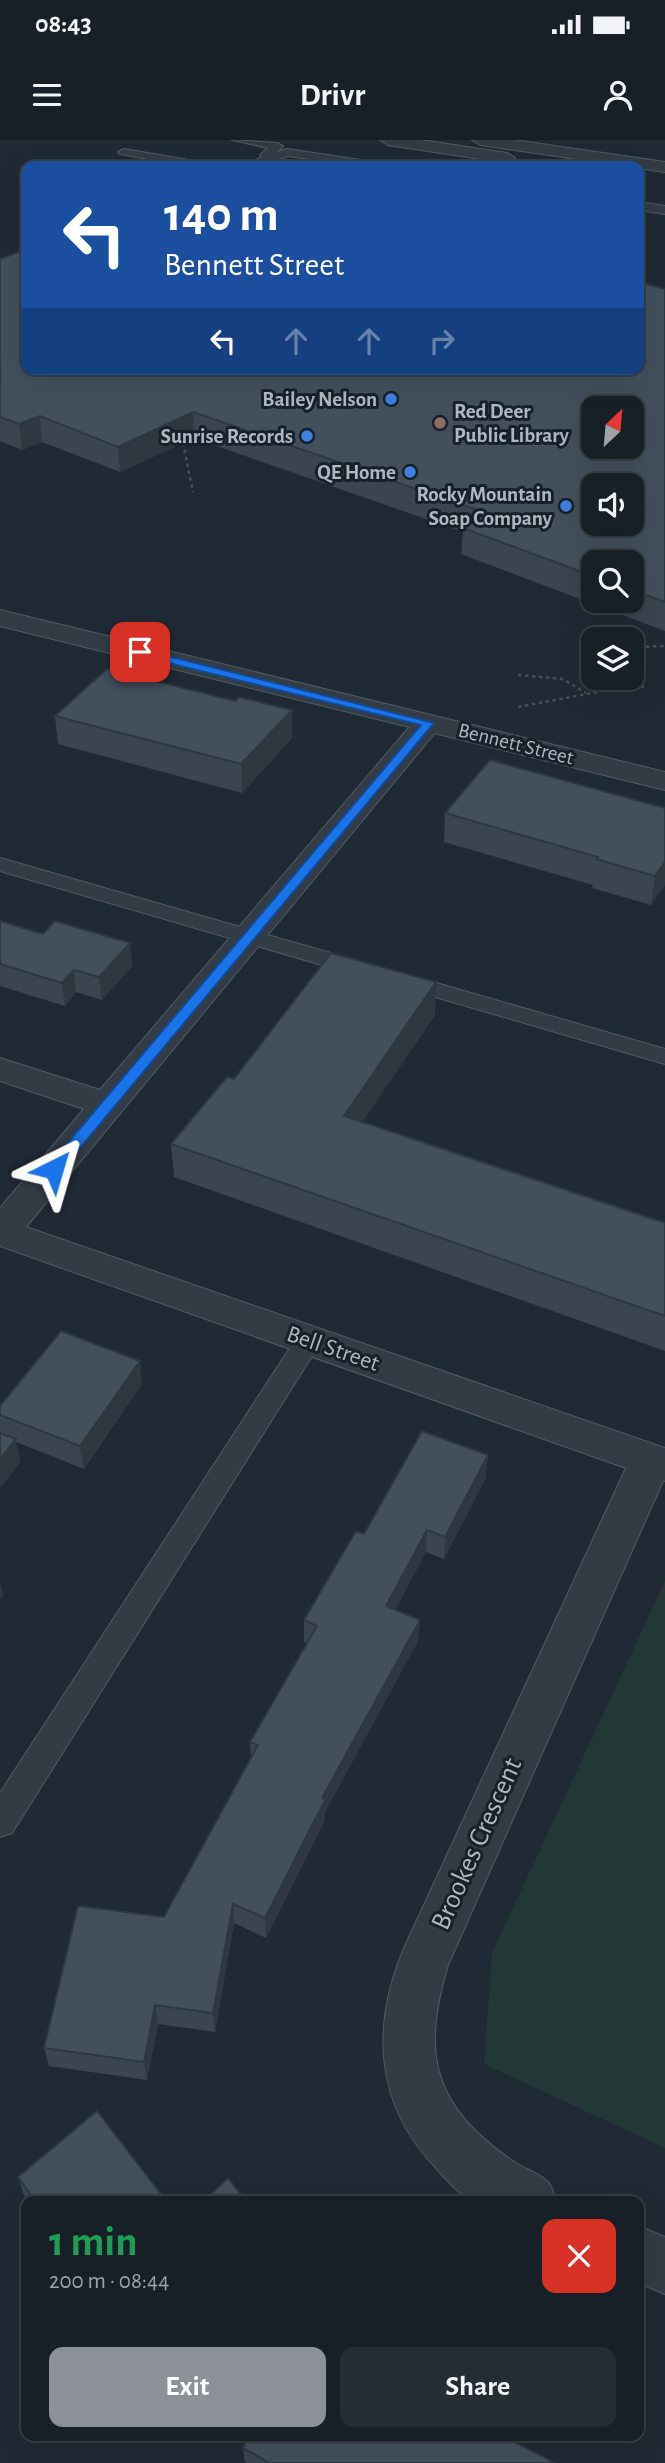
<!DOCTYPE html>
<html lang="en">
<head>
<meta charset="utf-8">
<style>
	:root { --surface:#182027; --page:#252d33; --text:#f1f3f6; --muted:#9fa3a7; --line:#363e44; --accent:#8c9099 }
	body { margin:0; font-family:"Alegreya Sans",sans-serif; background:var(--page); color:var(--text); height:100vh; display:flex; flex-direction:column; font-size:26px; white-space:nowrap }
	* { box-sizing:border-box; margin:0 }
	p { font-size:23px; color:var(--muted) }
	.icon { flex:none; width:38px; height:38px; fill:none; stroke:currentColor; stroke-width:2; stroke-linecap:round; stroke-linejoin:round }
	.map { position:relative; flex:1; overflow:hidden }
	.drawer { position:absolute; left:21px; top:2056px; width:623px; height:245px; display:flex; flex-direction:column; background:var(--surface); border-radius:14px; box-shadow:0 7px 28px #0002,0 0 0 2px var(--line) }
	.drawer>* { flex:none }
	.banner { position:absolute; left:21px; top:21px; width:623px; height:214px; border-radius:14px; box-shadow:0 7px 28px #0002,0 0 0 2px var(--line); background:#1a4fa0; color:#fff; overflow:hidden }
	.needle { width:46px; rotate:26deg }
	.buttons { position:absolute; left:581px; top:256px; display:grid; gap:14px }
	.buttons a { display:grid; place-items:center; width:63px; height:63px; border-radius:14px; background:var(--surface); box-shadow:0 7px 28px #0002,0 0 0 2px var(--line); font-size:35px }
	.pin { position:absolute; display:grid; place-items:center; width:60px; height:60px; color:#fff; margin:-30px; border-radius:14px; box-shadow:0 4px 10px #0006 }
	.me { position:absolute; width:77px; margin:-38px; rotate:40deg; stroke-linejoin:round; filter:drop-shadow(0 0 5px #0008) }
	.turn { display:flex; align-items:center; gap:24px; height:147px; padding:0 28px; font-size:32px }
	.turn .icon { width:91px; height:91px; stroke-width:2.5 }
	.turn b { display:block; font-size:49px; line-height:60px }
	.lanes { display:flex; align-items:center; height:66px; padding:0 28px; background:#0003; justify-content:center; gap:35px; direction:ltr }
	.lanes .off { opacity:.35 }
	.round { display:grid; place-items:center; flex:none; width:74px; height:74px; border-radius:14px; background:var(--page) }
	.headline { display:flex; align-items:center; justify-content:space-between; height:119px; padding:0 28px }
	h1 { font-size:42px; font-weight:700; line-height:52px; color:#1e9e55 }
	.cta { display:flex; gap:14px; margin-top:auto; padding:14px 28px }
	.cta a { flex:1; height:80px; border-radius:14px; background:var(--accent); color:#fff; font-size:28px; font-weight:700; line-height:80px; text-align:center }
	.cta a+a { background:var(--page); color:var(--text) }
	.status { display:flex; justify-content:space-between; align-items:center; height:49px; padding:0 35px; background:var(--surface); direction:ltr }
	.status svg { height:19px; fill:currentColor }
	header { display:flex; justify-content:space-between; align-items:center; height:91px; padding:0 28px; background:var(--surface); font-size:32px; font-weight:700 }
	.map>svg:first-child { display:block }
</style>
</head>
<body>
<div class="status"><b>08:43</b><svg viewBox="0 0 49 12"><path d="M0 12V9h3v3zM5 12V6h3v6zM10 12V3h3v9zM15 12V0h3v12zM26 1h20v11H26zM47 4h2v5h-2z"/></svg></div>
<header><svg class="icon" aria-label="menu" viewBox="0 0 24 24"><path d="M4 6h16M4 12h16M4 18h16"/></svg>Drivr<svg class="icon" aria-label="person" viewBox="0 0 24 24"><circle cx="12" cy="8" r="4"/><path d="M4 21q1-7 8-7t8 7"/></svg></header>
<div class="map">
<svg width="665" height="2323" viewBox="0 0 665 2323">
	<rect width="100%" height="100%" fill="#202a34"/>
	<!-- green -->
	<path fill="#223736" d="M 665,1441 L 665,2008 L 484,1924 L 492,1813 Z"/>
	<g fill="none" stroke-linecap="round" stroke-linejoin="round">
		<!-- service casing -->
		<g stroke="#505a63" stroke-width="2">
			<path id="service" d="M 232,0 L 277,3 L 283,6 L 277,12 L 287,9 L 381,23 L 387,26 L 359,26 L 288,16 L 259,26 L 243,26 L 262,17 L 260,15 L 268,8 Z
				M 124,9 L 206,23 L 212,26 L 187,26 L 120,14 L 118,12 Z
				M 639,62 L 665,66 L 665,74 L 639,70 Z
				M 0,718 L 369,824 L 372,829 L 369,834 L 353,834 L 0,731 Z
				M 402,833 L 665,909 L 665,924 L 394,845 L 391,840 L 394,835 Z
				M 308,1191 L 317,1194 L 321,1201 L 317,1208 L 12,1693 L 0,1697 L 0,1653 L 299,1194 Z"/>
		</g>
		<!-- minor casing -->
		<g stroke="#505a63" stroke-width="2">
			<path id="minor" d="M 428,575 L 438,577 L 442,583 L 438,589 L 26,1087 L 665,1308 L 665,1341 L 663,1341 L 448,1825 C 421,1915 433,1965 511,2020 C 522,2028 539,2033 548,2042 C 552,2046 554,2056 557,2062 C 535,2062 496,2066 477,2062 C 462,2058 445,2038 436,2028 C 374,1963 371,1885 405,1806 L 626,1328 L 0,1106 L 0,1068 L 84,969 L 0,941 L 0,918 L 100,950 L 418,577 Z
				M 639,2086 L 665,2097 L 665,2154 L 639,2143 Z"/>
		</g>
		<!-- tertiary casing -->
		<g stroke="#505a63" stroke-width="2">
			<path id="tertiary" d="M 380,0 L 421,0 L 507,13 L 515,18 L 507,23 L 388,5 Z
				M 472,0 L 514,0 L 665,22 L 665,32 L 480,5 Z
				M 0,470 L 665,632 L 665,650 L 0,486 Z"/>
		</g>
		<!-- path-far1 -->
		<path stroke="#3f5253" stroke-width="2" stroke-dasharray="2.5 2.5" stroke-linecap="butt" d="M 639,131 L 639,134"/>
		<!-- path -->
		<path stroke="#3f5253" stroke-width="2.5" stroke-dasharray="3.5 3.5" stroke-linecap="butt" d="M 183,303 L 193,352
			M 632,507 L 665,506
			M 590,508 L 593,508
			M 518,535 L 563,539 L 586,553
			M 518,567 L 613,549 L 643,547 L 632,525"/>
		<!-- service -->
		<use href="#service" fill="#333c45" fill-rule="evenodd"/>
		<!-- minor -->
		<use href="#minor" fill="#333c45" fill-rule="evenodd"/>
		<!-- tertiary -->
		<use href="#tertiary" fill="#333c45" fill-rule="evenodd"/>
	</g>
	<!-- wall -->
	<path fill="#3a454f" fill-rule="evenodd" d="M 0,119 L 26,229 L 665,149 L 665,491 L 461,414 L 463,392 L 194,298 L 120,332 L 42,302 L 22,310 L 0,301 ZM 593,422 L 632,422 L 632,460 L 593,460 Z
		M 55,576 L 292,598 L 242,653 L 58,604 Z
		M 665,668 L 665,745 L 651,765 L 592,748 L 593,745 L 444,702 L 445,673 Z
		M 0,781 L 43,794 L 130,803 L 132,826 L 102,860 L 76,852 L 65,866 L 0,846 Z
		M 435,875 L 362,982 L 665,1083 L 665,1211 L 174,1037 L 171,1004 L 234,939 Z
		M 142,1244 L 84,1329 L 16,1302 L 20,1322 L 0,1348 L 0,1266 Z
		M 486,1337 L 444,1419 L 426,1412 L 395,1470 L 420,1480 L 418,1501 L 325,1672 L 325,1680 L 266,1798 L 234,1783 L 215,1892 L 158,1884 L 147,1940 L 49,1926 L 44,1908 L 164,1777 L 251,1617 L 250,1602 L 307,1503 L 304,1502 L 304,1480 L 364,1394 Z
		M 18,2037 L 167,2062 L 28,2062 L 25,2059 Z
		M 243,2308 L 555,2323 L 247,2323 L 245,2322 Z"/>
	<!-- shaded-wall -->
	<path fill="#2f3840" d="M 193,272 L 194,298 L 120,332 L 118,307 Z
		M 40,276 L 42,302 L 22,310 L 19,284 Z
		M 292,570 L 292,598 L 242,653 L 241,624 Z
		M 665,722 L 665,745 L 651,765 L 655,736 Z
		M 130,803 L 132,826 L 102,860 L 99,837 Z
		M 74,830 L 76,852 L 65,866 L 62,843 Z
		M 436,842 L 435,875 L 344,1009 L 344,976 Z
		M 140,1221 L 142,1244 L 84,1329 L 80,1306 Z
		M 16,1299 L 20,1322 L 0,1348 L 0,1319 Z
		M 488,1315 L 486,1337 L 444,1419 L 445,1397 Z
		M 427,1390 L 426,1412 L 385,1488 L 386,1466 Z
		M 0,1440 L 3,1455 L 0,1460 Z
		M 420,1480 L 418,1501 L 325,1672 L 325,1680 L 266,1798 L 265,1778 L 322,1658 Z
		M 233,1764 L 234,1783 L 215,1892 L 213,1873 Z
		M 155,1865 L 158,1884 L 147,1940 L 144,1922 Z"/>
	<!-- building -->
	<path fill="#43505c" stroke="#2f3840" stroke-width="2" fill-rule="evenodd" d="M 26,109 L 26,229 L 639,229 L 639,142 L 665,149 L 665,462 L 632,450 L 632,422 L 593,422 L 593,436 L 463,388 L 486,373 L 193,272 L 118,307 L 40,276 L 19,284 L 0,277 L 0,119 ZM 593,268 L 632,268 L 632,306 L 593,306 ZM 593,345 L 632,345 L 632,383 L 593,383 Z
		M 107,529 L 235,561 L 239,557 L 292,570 L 241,624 L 55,576 Z
		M 490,620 L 665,668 L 665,722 L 655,736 L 596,719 L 598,717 L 445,673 Z
		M 0,781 L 43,794 L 55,781 L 130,803 L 99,837 L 74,830 L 62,843 L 0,824 Z
		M 331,813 L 436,842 L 344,976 L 665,1083 L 665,1176 L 171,1004 L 227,937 L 234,939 Z
		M 61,1191 L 140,1221 L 80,1306 L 0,1275 L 0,1266 Z
		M 422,1291 L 488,1315 L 445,1397 L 427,1390 L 386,1466 L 420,1480 L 322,1658 L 325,1660 L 265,1778 L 233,1764 L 213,1873 L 155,1865 L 144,1922 L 44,1908 L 78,1766 L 164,1777 L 258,1605 L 250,1602 L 317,1486 L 304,1480 L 356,1391 L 364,1394 Z
		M 0,1293 L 16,1299 L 0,1319 Z
		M 97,1971 L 167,2062 L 36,2062 L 18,2037 Z
		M 228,2038 L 247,2062 L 203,2062 Z
		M 248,2296 L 503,2296 L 555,2323 L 270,2323 L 243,2308 Z"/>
	<!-- route -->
	<path fill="#1a73e8" stroke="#114b97" stroke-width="2" d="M 140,509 L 434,583 L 60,1032 L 54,1034 L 47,1029 L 49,1025 L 421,585 L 136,515 L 136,510 Z"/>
	<!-- markers -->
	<g fill="#3f7fe0" stroke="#182129" stroke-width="2.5">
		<circle cx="391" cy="259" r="7"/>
		<circle cx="307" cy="296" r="7"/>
		<circle cx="410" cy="332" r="7"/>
		<circle cx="566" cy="366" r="7"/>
	</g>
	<circle fill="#8d6e63" stroke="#182129" stroke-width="2.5" cx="440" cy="283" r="7"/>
	<g text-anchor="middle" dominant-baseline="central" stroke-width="6" stroke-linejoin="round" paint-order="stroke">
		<!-- far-poi labels -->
		<g font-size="21" font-weight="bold" fill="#adb7c2" stroke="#182129" text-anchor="end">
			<text x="377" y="259">Bailey Nelson</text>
			<text x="454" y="271" text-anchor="start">Red Deer<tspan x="454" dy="24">Public Library</tspan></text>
			<text x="293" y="296">Sunrise Records</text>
			<text x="396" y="332">QE Home</text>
			<text x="552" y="354">Rocky Mountain<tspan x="552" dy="24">Soap Company</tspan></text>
		</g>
		<!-- far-street labels -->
		<g font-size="21" fill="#adb7c2" stroke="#182129">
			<text transform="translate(516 604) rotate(14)">Bennett Street</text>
		</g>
		<!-- street labels -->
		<g font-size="24" fill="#adb7c2" stroke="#182129">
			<text transform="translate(333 1209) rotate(19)">Bell Street</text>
		</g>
		<!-- near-street labels -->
		<g font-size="28" fill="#adb7c2" stroke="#182129">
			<text transform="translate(477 1704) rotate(-66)">Brookes Crescent</text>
		</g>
	</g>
</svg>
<div class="buttons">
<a><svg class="needle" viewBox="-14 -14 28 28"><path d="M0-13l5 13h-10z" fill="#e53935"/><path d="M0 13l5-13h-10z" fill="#9fa3a7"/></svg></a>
<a><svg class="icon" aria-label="sound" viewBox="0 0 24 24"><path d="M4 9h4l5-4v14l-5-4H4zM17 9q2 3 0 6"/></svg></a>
<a><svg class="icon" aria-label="search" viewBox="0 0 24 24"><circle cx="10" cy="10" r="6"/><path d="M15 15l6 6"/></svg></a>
<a><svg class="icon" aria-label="layers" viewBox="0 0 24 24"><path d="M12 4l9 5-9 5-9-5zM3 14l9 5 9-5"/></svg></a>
</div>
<div class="pin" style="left:140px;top:512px;background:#d93025"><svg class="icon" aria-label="arrive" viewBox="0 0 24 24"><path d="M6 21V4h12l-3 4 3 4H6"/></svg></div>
<svg class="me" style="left:54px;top:1029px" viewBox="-20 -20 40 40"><path d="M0-17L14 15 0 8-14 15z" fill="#1a73e8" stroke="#fff" stroke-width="4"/></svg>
<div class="banner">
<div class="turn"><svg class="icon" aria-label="left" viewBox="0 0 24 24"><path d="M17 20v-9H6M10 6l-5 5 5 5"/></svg><div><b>140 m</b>Bennett Street</div></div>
<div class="lanes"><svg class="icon" aria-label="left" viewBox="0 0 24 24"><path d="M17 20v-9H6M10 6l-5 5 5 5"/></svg><svg class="icon off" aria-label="ahead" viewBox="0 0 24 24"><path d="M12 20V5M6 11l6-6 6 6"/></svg><svg class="icon off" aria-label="ahead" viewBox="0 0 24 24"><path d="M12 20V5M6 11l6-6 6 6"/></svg><svg class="icon off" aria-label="right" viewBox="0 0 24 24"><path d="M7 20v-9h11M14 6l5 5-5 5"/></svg></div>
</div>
<section class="drawer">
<div class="headline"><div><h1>1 min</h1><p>200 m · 08:44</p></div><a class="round" style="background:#d93025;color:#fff"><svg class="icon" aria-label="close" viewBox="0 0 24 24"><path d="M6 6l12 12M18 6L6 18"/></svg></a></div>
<div class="cta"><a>Exit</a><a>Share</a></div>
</section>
</div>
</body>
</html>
